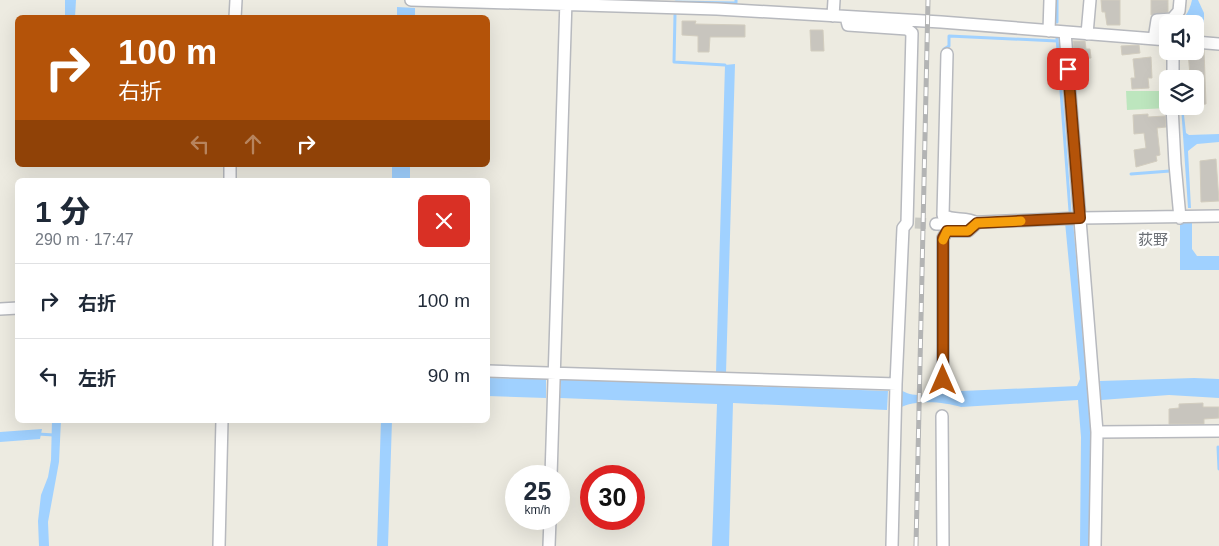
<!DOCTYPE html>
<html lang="ja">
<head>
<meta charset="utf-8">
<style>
	:root { --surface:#fff; --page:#f2f2f3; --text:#1f2937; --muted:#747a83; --line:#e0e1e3 }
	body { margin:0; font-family:Arial,"Noto Sans JP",sans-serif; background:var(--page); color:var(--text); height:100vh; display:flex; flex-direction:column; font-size:19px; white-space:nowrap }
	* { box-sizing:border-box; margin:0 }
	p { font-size:16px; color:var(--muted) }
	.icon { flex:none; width:28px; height:28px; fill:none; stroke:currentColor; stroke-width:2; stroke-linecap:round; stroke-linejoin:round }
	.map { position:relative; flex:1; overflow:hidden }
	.sheet { position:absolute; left:15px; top:178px; width:475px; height:245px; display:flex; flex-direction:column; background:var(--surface); border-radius:8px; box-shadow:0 5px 20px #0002 }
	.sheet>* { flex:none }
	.guide { position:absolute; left:15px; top:15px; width:475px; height:152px; border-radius:8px; box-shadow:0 5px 20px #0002; background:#b45309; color:#fff; overflow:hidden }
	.tools { position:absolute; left:1159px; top:15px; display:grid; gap:10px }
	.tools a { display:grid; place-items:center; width:45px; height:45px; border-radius:8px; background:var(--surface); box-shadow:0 5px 20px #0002; font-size:25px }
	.speed { position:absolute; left:505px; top:465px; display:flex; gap:10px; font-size:25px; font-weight:700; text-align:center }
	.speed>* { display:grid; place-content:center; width:65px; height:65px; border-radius:50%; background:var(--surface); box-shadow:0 5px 20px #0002; line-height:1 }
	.speed small { font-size:12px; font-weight:400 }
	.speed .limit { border:8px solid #d22; background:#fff; color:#111 }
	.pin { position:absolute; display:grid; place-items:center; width:42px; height:42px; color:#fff; margin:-21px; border-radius:10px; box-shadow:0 2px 8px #0006 }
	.me { position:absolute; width:55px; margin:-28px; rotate:0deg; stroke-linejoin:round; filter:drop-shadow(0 0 4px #0008) }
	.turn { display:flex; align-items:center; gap:18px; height:105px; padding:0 20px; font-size:22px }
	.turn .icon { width:65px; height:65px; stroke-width:2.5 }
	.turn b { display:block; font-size:35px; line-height:42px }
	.lanes { display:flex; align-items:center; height:48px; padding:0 20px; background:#0003; justify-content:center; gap:25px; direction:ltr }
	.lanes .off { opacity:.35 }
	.round { display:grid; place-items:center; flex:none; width:52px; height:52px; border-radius:8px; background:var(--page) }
	.head { display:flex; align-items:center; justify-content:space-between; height:85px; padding:0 20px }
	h1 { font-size:30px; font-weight:800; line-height:38px }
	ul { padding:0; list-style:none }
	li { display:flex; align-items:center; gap:15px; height:75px; padding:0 20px; border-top:1px solid var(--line) }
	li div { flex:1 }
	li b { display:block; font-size:19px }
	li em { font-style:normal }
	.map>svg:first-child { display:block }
</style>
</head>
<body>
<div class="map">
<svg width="1219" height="546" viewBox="0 0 1219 546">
	<rect width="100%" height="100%" fill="#edebe1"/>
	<!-- green -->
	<path fill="#bde6be" d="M 1126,91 L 1167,91 L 1168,108 L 1127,110 Z"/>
	<!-- water -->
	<path fill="#a0d1ff" d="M 65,0 L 76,0 L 75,17 L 65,17 Z
		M 1192,0 L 1198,0 L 1204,13 L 1204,38 L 1195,37 L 1195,24 L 1171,24 C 1184,21 1189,13 1192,0 Z
		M 397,7 L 415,8 L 415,17 L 397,17 Z
		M 735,64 L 726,373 L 716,373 L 725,65 Z
		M 1181,106 L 1183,106 L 1186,133 L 1189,135 L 1219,134 L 1219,142 L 1197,144 L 1188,151 L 1191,208 L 1188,208 Z
		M 392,165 L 410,165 L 410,180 L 392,180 Z
		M 1073,221 L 1091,433 L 1090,546 L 1080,546 L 1081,437 L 1078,400 L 961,407 C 945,402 915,399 900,408 L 901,390 C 911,397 927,396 939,392 L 1077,386 L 1080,379 L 1065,222 Z
		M 1192,222 L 1192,249 L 1197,256 L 1219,256 L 1219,270 L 1180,270 L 1180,223 Z
		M 488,378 L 546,379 L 546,398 L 488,396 Z
		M 1194,378 L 1219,379 L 1219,398 L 1169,395 L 1101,400 L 1100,381 Z
		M 561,379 L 888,391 L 887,410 L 733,403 L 729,546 L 712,546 L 717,404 L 560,398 Z
		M 52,420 L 61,420 L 59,462 L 48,522 L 49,546 L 39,546 L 38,521 L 41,495 L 48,477 L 51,460 Z
		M 381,420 L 392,420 L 388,546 L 377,546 Z
		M 42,429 L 40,439 L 0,442 L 0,432 Z"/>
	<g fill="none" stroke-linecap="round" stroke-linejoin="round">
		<!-- stream -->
		<path stroke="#a0d1ff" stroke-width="3" d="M 676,2 L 736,3 L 736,0
			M 675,15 L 674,62 L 725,65
			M 1057,22 L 1057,0
			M 1057,38 L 1070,211
			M 944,49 L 949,46 L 949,36 L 1057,41
			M 1131,174 L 1170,171
			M 1083,392 L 1101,391
			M 38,434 L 54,435
			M 1218,447 L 1219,469"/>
	</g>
	<!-- building -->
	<path fill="#c8c5be" stroke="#d2cdbf" d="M 1101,0 L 1120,0 L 1120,25 L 1107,25 L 1105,12 L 1102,12 Z
		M 1151,0 L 1168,0 L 1168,12 L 1151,15 Z
		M 682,21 L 696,21 L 695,24 L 745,25 L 745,37 L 710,37 L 709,52 L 698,52 L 698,36 L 682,35 Z
		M 810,30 L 823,30 L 824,51 L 811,51 Z
		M 1073,41 L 1085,41 L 1086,49 L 1090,49 L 1091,58 L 1075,59 Z
		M 1139,45 L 1140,53 L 1122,55 L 1121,46 Z
		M 1204,50 L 1206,104 L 1195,105 L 1195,79 L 1190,76 L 1188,51 Z
		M 1151,57 L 1152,78 L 1148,78 L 1149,88 L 1132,89 L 1131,78 L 1135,78 L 1133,59 Z
		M 1148,114 L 1148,117 L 1165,116 L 1166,127 L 1157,128 L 1160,155 L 1156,156 L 1157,161 L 1136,167 L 1134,150 L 1146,148 L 1144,133 L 1134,134 L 1133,115 Z
		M 1216,159 L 1219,201 L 1201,202 L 1200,161 Z
		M 1203,403 L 1203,407 L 1219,407 L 1219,418 L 1204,419 L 1204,424 L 1169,424 L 1169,409 L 1179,408 L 1179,404 Z"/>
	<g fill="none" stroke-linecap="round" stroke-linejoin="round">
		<!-- minor-tunnel -->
		<path stroke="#c8c8c2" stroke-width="11" stroke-dasharray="11 5.5" stroke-linecap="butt" d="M 915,223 L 936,224"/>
		<!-- minor casing -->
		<g stroke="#b7b9be" stroke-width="14">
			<path id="minor" d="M 411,0 L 717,9 L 941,22 L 1168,40
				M 833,16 L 834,0
				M 846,17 L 848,25 L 907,29 L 912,33 L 907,223 L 903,228 L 896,384
				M 235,18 L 236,0
				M 1049,31 L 1050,0
				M 1065,32 L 1097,432 L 1095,546
				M 1087,34 L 1090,0
				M 1154,39 L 1157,20 L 1172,19 L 1179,11 L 1180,0
				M 1195,42 L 1219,44
				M 1173,79 L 1173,51
				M 1172,106 L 1175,164 L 1180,218
				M 230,180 L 230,165
				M 936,224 L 1080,218 L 1219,216
				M 0,309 L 18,308
				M 488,371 L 896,384 L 892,546
				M 943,380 L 943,238 L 947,231 L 968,231 L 977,223 C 965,216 954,222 943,215 L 947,54
				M 942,416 L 943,546
				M 1097,432 L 1219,431
				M 551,476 L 566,0
				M 219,546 L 222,420
				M 549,546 L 550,519"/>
		</g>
		<!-- minor -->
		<use href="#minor" stroke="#fff" stroke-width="11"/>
		<!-- rail casing -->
		<g stroke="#b3b4b4" stroke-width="5">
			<path id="rail" d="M 916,546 L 928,0"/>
		</g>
		<!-- rail -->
		<use href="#rail" stroke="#fff" stroke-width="3" stroke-dasharray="9" stroke-linecap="butt"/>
	</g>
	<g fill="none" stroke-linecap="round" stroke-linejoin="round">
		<!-- route casing -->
		<g stroke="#753606" stroke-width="12">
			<path id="route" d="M 943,380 L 943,238 L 947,231 L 968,231 L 977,223 L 1080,218 L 1068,69"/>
		</g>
		<!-- route -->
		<use href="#route" stroke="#b45309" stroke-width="9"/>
		<!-- slow -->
		<path stroke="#f59e0b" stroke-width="9" d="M 943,240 L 947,231 L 968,231 L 977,223 L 1021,221"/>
	</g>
	<g text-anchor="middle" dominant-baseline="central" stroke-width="5" stroke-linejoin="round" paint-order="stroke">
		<!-- neighbourhood labels -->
		<g font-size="15" fill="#6b6f75" stroke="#fff">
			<text x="1153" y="239">荻野</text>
		</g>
	</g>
</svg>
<div class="tools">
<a><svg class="icon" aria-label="sound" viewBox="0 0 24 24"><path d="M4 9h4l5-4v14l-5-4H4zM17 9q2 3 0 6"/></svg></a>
<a><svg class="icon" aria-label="layers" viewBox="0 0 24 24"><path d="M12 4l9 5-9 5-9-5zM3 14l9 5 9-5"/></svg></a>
</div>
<div class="speed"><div>25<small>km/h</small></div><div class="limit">30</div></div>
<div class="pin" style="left:1068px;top:69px;background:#d93025"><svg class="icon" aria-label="arrive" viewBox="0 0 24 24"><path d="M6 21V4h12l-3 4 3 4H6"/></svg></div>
<svg class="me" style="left:943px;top:380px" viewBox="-20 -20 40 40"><path d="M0-17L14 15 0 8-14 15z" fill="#b45309" stroke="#fff" stroke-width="4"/></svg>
<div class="guide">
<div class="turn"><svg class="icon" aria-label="right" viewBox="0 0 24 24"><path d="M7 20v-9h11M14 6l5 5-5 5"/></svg><div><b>100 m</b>右折</div></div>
<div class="lanes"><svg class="icon off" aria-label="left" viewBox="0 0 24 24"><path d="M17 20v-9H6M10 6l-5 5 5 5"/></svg><svg class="icon off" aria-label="ahead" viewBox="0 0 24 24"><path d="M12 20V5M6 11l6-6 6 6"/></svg><svg class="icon" aria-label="right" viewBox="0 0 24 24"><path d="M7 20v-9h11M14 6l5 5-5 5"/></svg></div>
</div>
<section class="sheet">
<div class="head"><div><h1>1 分</h1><p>290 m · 17:47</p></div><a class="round" style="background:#d93025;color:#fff"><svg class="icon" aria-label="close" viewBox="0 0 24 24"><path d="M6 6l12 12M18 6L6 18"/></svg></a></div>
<ul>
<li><svg class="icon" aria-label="right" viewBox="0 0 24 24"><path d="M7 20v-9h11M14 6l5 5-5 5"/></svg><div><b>右折</b></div><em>100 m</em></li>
<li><svg class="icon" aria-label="left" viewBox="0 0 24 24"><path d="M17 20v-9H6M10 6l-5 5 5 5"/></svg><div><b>左折</b></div><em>90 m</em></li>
</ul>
</section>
</div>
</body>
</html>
